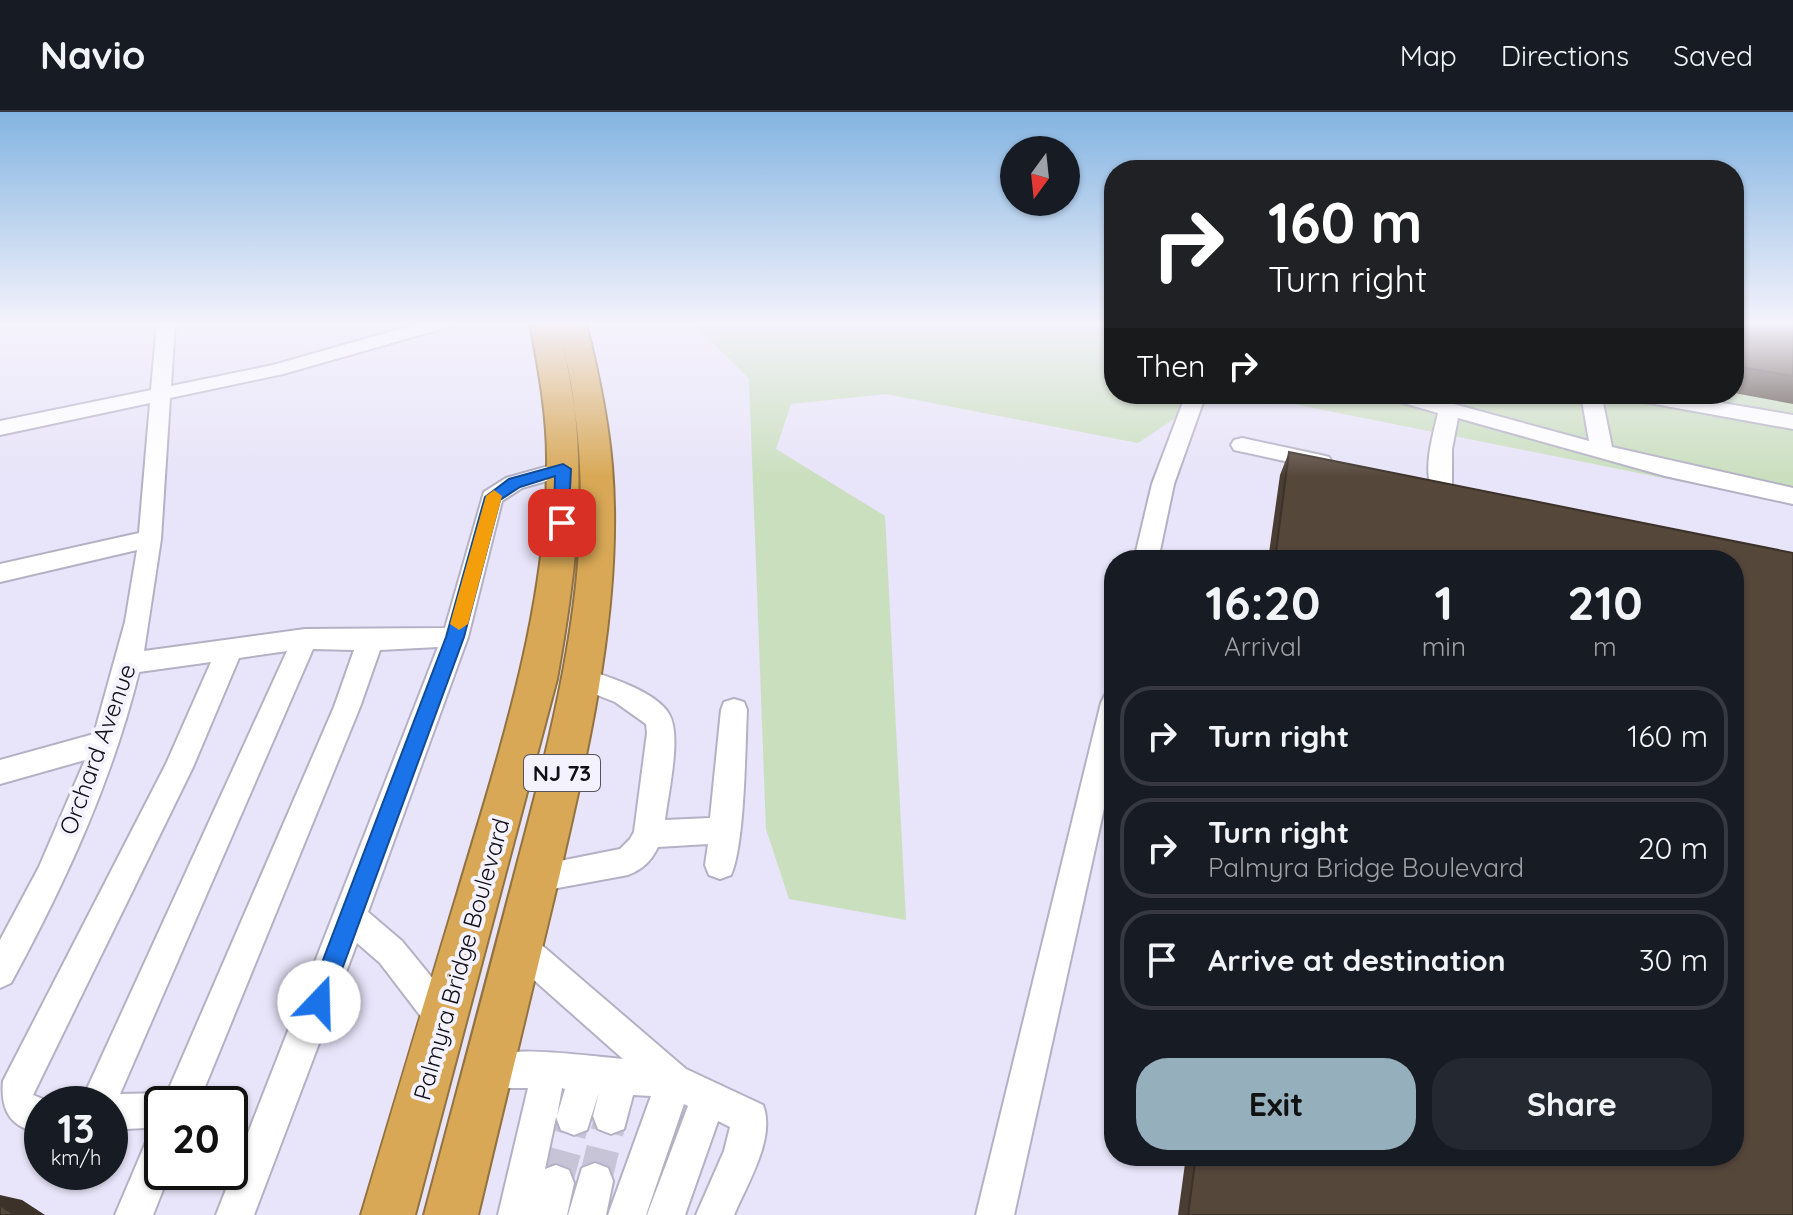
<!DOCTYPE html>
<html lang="en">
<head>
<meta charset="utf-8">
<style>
	:root { --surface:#171b24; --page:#242831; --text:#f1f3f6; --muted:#9ea1a6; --line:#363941; --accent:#95b0bc }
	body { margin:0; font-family:Quicksand,sans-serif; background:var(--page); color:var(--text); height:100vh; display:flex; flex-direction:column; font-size:30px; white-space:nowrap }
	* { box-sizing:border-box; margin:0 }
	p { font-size:26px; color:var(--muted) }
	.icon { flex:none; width:44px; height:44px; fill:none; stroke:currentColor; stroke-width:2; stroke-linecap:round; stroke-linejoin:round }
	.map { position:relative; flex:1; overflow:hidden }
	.details { position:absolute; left:1104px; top:438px; width:640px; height:616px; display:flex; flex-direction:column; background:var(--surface); border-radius:32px; box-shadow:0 2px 6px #0004 }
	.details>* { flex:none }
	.banner { position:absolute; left:1104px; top:48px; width:640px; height:244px; border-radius:32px; box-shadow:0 2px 6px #0004; background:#202124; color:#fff; overflow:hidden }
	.needle { width:52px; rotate:195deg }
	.controls { position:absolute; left:1000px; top:24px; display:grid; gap:16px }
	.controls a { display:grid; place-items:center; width:80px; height:80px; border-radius:50%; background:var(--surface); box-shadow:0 2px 6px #0004; font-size:40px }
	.speed { position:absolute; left:24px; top:974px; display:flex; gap:16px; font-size:40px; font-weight:700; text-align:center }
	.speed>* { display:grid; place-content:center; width:104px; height:104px; border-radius:50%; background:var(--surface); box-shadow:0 2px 6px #0004; line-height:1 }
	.speed small { font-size:20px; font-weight:400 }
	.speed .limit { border:4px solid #111; border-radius:12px; background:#fff; color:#111 }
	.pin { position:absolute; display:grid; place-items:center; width:68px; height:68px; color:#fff; margin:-34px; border-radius:16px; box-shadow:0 4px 12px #0006 }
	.me { position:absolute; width:88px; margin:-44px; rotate:21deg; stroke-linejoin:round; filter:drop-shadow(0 0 6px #0008) }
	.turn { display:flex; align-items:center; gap:28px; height:168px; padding:0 32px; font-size:36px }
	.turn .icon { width:104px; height:104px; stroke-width:2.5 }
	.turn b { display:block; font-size:56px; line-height:68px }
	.then { display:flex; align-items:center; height:76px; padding:0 32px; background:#0003; gap:16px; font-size:30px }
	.eta { display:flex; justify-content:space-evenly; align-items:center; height:136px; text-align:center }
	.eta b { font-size:48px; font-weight:700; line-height:56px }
	.primary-button { display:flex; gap:16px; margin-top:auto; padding:16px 32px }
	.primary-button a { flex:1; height:92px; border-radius:32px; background:var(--accent); color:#111; font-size:32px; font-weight:700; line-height:92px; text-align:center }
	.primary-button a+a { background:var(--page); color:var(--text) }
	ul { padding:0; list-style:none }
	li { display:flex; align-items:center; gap:24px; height:100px; margin:0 16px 12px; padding:0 16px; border:4px solid var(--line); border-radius:32px }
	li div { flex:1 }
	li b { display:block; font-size:30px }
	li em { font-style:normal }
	header { display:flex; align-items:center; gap:48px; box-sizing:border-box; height:112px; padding:0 40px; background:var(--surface); border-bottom:2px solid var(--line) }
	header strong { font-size:38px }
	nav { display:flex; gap:44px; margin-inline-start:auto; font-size:28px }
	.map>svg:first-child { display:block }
</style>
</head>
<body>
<header>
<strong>Navio</strong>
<nav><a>Map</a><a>Directions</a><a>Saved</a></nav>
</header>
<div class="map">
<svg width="1793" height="1103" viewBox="0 0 1793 1103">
	<rect width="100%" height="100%" fill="#e8e4f9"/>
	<!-- green -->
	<path fill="#cadfbe" d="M 693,211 L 1114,211 L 1114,282 L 1211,282 L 1138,331 L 886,282 L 791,292 L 776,337 L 885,404 L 906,808 L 789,787 L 766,717 L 749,267 Z
		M 1734,211 L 1793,211 L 1793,392 L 1244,282 L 1734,282 Z"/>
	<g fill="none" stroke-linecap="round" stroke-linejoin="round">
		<!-- minor-tunnel -->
		<path stroke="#c8c4d7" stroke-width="33" stroke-dasharray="33 17" stroke-linecap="butt" d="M 595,1069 L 611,1004
			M 556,1071 L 574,1005"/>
		<!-- minor casing -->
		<g stroke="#b5b1c5" stroke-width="4">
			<path id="minor" d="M 157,211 L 175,211 L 171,274 L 273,253 L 421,211 L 450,211 L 448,215 L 283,262 L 170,286 L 161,427 L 144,539 L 305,517 L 445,516 L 484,380 L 506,366 L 563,350 L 571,352 L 574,357 L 571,362 L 522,376 L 502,389 L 468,525 L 368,800 L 402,829 L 456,895 L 461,907 L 456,919 L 444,924 L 432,919 L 380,851 L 357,831 L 254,1103 L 216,1103 L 438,535 L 380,538 L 360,595 L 198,992 L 162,992 L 162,1015 L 110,1018 L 110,992 L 80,992 L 287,539 L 239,546 L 193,655 L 33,983 L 55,992 L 42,992 L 42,1021 C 13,1017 0,1001 3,969 L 166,652 L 211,550 L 139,560 C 112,669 65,772 11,871 L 0,876 L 0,828 L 39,755 L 85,648 L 0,672 L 0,648 L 94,622 L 125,510 L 137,438 L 0,470 L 0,452 L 139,421 L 150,291 L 0,323 L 0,309 L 151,278 ZM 313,537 L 354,538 L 334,595 L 167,981 L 120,982 Z
				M 1186,282 L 1206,282 L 1174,372 L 1158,448 L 1134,448 L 1152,372 Z
				M 1383,282 L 1417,282 L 1589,329 L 1582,288 L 1585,283 L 1621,282 L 1618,286 L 1603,291 L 1612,335 L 1793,376 L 1793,392 L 1665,364 L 1458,306 L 1452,337 L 1452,374 L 1449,379 L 1433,379 C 1422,359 1433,323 1438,301 L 1386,286 Z
				M 1623,282 L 1669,282 L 1793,303 L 1793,317 L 1633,288 Z
				M 1242,326 L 1321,343 L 1329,345 L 1332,350 L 1329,355 L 1321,357 L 1234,338 L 1231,333 L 1234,328 Z
				M 581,556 C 606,564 656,579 669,602 C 682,623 668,682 665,708 L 710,706 L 721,598 L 724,590 L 734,587 L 744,590 L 747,598 C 745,638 745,731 731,763 L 720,767 L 709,763 L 705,753 L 708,732 L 658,735 C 651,749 643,757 628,763 L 536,780 L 525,776 L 521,766 L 525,756 L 620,737 L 630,727 L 634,720 L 647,621 L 646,612 L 615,590 L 572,573 L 568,566 L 572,559 Z
				M 1114,580 L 1114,651 L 1014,1103 L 976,1103 L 1101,591 L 1105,583 Z
				M 519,819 L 530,823 L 686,957 L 763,993 C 776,1026 747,1072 734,1103 L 696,1103 L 724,1039 L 730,1015 L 718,1009 L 685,1103 L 647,1103 L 688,994 L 684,992 L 646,1103 L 608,1103 L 651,984 L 633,983 L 624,1017 L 611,1022 L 598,1017 L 593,1004 L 599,980 L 587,1018 L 574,1023 L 561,1018 L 556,1005 L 545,1057 L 556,1053 L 569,1058 L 574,1071 L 567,1103 L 498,1103 L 528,976 L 487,976 L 475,971 L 470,959 L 475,947 C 511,932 584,944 623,947 L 508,845 L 503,834 L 508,823 ZM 562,976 L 565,977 L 557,1004 Z
				M 162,1018 L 162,1060 L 170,1060 L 153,1103 L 115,1103 L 149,1023 Z
				M 595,1051 L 608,1056 L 613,1069 L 606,1103 L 568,1103 L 582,1056 Z"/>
		</g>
		<!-- highway casing -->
		<g stroke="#927240" stroke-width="4">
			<path id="highway" d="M 530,211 L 558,211 C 563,235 570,259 573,284 C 586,379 574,473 557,567 L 415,1103 L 361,1103 C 393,995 425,887 458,779 C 499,641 546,501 547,355 C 548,306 539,259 530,211 Z
				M 558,211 L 586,211 C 598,259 608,305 612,354 C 623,490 590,630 560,761 C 533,875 505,989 478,1103 L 424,1103 C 454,990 485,877 514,764 C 549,632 587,492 580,354 C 578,305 569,259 558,211 Z"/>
		</g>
		<!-- minor -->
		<use href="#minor" fill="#fff" fill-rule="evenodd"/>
		<!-- highway -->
		<use href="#highway" fill="#d8a856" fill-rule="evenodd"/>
	</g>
	<!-- wall -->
	<path fill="#4a3d33" d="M 1734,211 L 1793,211 L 1793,292 L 1734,281 Z
		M 1289,340 L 1793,441 L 1793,1103 L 1178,1103 L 1186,1044 L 1734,1044 L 1734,448 L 1268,448 L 1280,363 Z"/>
	<!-- shaded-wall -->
	<path fill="#3c3229" d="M 0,1083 L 22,1088 L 45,1103 L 15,1103 L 0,1093 Z"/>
	<!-- building -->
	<path fill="#56473b" stroke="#3c3229" stroke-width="2" d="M 1734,211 L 1793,211 L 1793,264 L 1734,254 Z
		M 1289,340 L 1793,441 L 1793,1103 L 1188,1103 L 1196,1044 L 1734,1044 L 1734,448 L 1275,448 Z
		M 0,1093 L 15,1103 L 0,1103 Z"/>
	<!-- sky -->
	<linearGradient id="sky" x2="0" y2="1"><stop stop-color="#83b4e1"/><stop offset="0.58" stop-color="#f5f3fc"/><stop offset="1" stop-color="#f5f3fc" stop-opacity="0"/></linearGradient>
	<rect width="1793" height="365" fill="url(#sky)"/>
	<!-- route -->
	<path fill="#1a73e8" stroke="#114b97" stroke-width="2" d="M 563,352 L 571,357 L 568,415 L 562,416 L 554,411 L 555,364 L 520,375 L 500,388 L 464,525 L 330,890 L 327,899 L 319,902 L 310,899 L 307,890 L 446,525 L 485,385 L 509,367 Z"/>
	<!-- slow -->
	<path fill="#f59e0b" d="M 494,378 L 502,384 L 468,512 L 459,518 L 450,512 L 486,384 Z"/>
	<g text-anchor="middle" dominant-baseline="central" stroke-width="8" stroke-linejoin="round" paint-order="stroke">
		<!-- shield labels -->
		<rect fill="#f5f2ff" stroke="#55535c" stroke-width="2" x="524" y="643" width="76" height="36" rx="6"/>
		<g font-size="22" font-weight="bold" fill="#100f16">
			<text x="562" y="661">NJ 73</text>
		</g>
		<!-- street labels -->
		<g font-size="24" fill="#100f16" stroke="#f5f2ff">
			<text transform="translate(97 637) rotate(-70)">Orchard Avenue</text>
			<text transform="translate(461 847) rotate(-74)">Palmyra Bridge Boulevard</text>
		</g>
	</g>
</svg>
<div class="controls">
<a><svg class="needle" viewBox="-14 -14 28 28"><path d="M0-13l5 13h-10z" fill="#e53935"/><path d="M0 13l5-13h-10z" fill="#9ea1a6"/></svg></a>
</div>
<div class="speed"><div>13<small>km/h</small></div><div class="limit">20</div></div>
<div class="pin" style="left:562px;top:411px;background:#d93025"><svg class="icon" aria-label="arrive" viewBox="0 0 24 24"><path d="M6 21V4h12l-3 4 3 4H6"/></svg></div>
<svg class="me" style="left:319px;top:890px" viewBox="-20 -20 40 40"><circle r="19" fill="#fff"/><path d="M0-13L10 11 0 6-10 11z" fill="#1a73e8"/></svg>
<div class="banner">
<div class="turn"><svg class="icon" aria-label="right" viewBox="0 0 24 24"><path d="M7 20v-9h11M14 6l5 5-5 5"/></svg><div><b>160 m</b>Turn right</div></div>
<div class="then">Then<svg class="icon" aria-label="right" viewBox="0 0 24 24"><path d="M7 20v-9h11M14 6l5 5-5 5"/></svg></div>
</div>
<section class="details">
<div class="eta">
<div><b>16:20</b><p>Arrival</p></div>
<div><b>1</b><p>min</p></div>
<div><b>210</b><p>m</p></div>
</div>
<ul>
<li><svg class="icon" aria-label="right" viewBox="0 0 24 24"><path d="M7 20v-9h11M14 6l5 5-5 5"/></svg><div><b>Turn right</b></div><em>160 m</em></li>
<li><svg class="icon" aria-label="right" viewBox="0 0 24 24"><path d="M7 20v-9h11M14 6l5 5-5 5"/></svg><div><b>Turn right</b><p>Palmyra Bridge Boulevard</p></div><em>20 m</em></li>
<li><svg class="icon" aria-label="arrive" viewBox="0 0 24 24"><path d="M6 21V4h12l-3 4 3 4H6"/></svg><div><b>Arrive at destination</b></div><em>30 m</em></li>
</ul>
<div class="primary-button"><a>Exit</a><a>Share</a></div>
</section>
</div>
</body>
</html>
